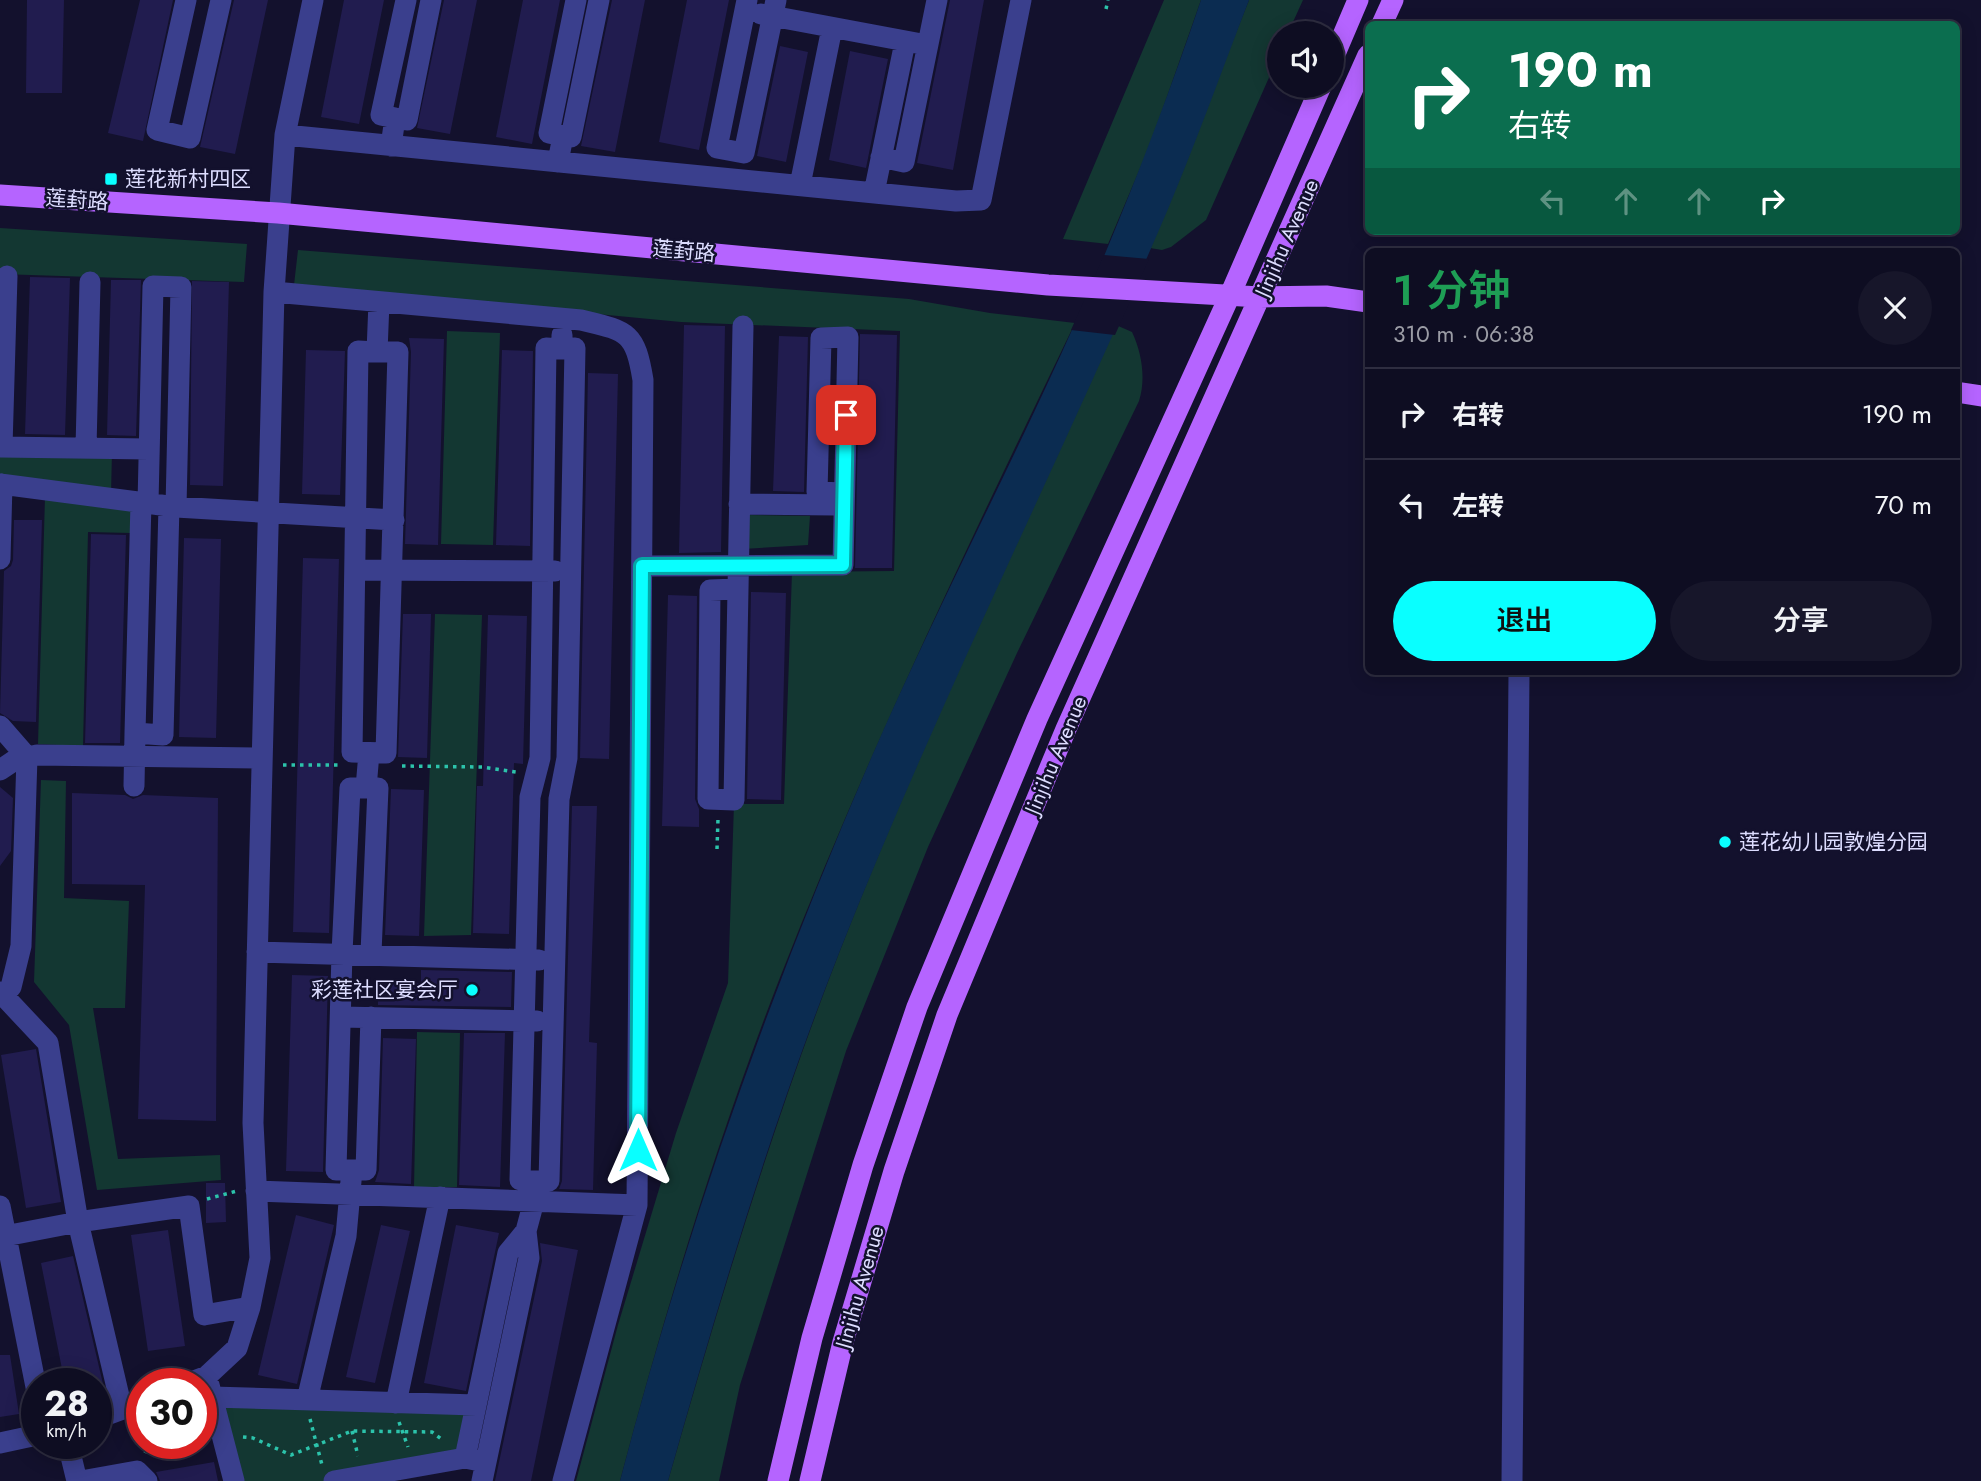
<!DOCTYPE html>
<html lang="zh">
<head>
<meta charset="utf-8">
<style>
	:root { --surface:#0e0d22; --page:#17162a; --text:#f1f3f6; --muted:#9b9ca5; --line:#2e2d40; --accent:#09ffff }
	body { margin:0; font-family:Jost,"Noto Sans SC",sans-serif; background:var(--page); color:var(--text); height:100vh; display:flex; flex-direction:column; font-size:26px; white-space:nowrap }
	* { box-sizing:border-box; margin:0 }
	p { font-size:23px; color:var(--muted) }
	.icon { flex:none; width:38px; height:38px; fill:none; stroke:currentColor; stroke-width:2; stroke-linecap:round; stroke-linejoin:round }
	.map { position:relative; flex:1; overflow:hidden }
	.side { position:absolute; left:1365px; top:248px; width:595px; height:427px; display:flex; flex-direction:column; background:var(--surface); border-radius:10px; box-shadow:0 4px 18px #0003,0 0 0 2px var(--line) }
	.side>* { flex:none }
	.hud { position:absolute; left:1365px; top:21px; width:595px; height:214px; border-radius:10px; box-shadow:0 4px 18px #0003,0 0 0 2px var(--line); background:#0b6e4f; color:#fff; overflow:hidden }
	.tools { position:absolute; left:1267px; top:21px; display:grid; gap:14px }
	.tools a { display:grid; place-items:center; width:77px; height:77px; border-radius:50%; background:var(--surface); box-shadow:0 4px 18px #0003,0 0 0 2px var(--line); font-size:35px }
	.speed { position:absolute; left:21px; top:1368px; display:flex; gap:14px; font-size:35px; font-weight:700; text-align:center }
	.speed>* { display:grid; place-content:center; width:91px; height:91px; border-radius:50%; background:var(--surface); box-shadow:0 4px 18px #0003,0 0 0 2px var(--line); line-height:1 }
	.speed small { font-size:18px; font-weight:400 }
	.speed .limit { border:10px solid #d22; background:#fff; color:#111 }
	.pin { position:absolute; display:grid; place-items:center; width:60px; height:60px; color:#fff; margin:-30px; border-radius:14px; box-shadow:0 4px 10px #0006 }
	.me { position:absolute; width:77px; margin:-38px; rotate:0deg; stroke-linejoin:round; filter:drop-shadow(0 0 5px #0008) }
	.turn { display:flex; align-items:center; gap:24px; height:147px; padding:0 28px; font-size:32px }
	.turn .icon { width:91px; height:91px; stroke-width:2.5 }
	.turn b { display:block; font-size:49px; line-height:60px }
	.lanes { display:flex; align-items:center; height:66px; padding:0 28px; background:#0003; justify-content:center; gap:35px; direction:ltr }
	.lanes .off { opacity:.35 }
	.round { display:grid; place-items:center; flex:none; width:74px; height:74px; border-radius:37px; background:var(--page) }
	.head { display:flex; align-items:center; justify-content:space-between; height:119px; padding:0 28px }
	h1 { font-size:42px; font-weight:600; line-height:52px; color:#1e9e55 }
	.button { display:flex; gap:14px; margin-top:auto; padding:14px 28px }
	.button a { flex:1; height:80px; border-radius:42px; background:var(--accent); color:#111; font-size:28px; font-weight:600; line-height:80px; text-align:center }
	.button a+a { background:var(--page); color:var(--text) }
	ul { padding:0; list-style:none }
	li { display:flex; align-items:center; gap:21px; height:91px; padding:0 28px; border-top:2px solid var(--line) }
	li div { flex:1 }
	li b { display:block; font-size:26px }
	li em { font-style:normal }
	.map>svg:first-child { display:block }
</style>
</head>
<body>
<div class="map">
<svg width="1981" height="1481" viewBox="0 0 1981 1481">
	<rect width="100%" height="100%" fill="#13112d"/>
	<!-- green -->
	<path fill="#133732" d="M 1164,0 L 1201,0 L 1150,145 L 1108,244 L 1063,239 Z
		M 1249,0 L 1303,0 L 1288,33 L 1279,33 L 1279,55 L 1206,220 L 1171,247 L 1162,250 L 1150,248 Z
		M 0,228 L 247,244 L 244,282 L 0,274 Z
		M 298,250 L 909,299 L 990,313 L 1075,323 C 971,539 866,756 779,980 C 716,1143 665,1311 620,1481 L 576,1481 L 618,1325 L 676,1133 L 728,983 L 734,804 L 784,804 L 792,572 L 894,571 L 900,331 L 681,322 L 294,285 Z
		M 1116,325 L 1132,332 C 1142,353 1146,379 1139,401 L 1017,653 L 928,847 L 846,1051 L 740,1385 L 719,1481 L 668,1481 C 719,1303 772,1126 839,953 C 922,740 1022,533 1116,325 Z
		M 447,331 L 500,333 L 493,545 L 441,544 Z
		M 0,449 L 112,452 L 111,494 L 0,480 Z
		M 45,497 L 133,505 L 131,533 L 88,532 L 83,746 L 38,744 Z
		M 744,515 L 810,516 L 808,545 L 742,549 Z
		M 435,614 L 482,615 L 471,935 L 424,936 Z
		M 41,780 L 66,781 L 64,898 L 129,901 L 125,1008 L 93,1008 L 118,1159 L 220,1155 L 221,1180 L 97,1190 L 69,1025 L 34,982 Z
		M 417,1032 L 460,1033 L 457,1187 L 414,1187 Z
		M 214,1398 L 474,1406 L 464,1458 L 323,1481 L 236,1481 Z"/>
	<!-- water -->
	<path fill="#0b2c51" d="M 1201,0 L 1249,0 C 1222,70 1197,140 1168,209 C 1062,457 940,698 841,948 C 772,1122 719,1301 668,1481 L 620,1481 C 685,1232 770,991 872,756 C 936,609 1011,467 1076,321 C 1123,215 1164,109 1201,0 Z"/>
	<!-- pier -->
	<path fill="#13112d" d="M 1104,255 L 1149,259 L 1115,335 L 1071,330 Z"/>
	<!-- building -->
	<path fill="#211c4f" d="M 27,0 L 64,0 L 62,93 L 26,93 Z
		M 140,0 L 173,0 L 143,141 L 108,133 Z
		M 234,0 L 268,0 L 235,154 L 200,147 Z
		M 344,0 L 384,0 L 359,124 L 321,117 Z
		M 444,0 L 477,0 L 450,134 L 417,128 Z
		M 523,0 L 560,0 L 532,144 L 496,137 Z
		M 612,0 L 645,0 L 615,152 L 581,146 Z
		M 687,0 L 729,0 L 699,150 L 659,142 Z
		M 950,0 L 984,0 L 953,170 L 917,163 Z
		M 780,46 L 808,52 L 786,162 L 757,156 Z
		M 850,51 L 888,59 L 866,168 L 829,160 Z
		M 30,277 L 70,278 L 65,435 L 25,434 Z
		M 111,280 L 141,280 L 136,436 L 107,435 Z
		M 192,281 L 229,282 L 223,486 L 190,485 Z
		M 684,325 L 725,326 L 721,552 L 679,553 Z
		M 860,334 L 897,335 L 892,568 L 855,568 Z
		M 779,336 L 808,337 L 804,492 L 773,491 Z
		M 409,338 L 444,339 L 438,545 L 405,544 L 411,352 Z
		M 306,350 L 345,351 L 340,495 L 302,494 Z
		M 502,350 L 533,351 L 530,546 L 496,545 Z
		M 588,373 L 618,374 L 609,759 L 580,758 Z
		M 14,520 L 42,520 L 36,722 L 13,721 L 0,713 L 4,571 L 11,566 L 13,560 Z
		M 91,534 L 126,535 L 120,743 L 85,743 Z
		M 184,538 L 221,539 L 216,738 L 179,737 Z
		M 303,558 L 339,559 L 329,933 L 293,932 Z
		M 751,592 L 786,593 L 781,800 L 747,799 Z
		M 668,595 L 697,596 L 695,799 L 699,809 L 699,827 L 662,826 Z
		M 403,614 L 431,614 L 427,758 L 398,757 Z
		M 488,615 L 527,616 L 523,764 L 514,763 L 509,934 L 473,933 L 477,786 L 483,786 Z
		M 0,787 L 13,798 L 11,851 L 0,866 Z
		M 391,789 L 424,790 L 419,936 L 385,935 Z
		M 72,793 L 125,795 L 133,799 L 143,795 L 218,798 L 216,1121 L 138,1119 L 145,885 L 72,884 Z
		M 572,806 L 597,806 L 589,1042 L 597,1043 L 593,1190 L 559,1189 L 562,1181 Z
		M 421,970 L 512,972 L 511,1007 L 378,1005 L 378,982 L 421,983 Z
		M 292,975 L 328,976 L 323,1172 L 286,1171 Z
		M 464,1033 L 505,1033 L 500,1187 L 459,1185 Z
		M 383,1038 L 416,1039 L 411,1184 L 375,1182 L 379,1170 Z
		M 36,1049 L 61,1202 L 26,1208 L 1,1055 Z
		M 206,1183 L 225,1183 L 226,1222 L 206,1223 Z
		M 296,1215 L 334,1225 L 297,1384 L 258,1375 Z
		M 381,1225 L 410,1231 L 375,1383 L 346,1377 Z
		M 456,1225 L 499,1233 L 466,1391 L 424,1383 Z
		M 168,1230 L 185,1346 L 148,1351 L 131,1235 Z
		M 540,1243 L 578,1250 L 531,1481 L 495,1481 L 542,1261 Z
		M 73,1256 L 103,1384 L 65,1384 L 41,1263 Z
		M 0,1355 L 10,1355 L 19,1414 L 0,1417 Z
		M 214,1462 L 218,1481 L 160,1481 L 156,1472 Z"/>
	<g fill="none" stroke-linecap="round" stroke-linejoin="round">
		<!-- path -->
		<path stroke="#2cc3ab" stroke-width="3.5" stroke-dasharray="3.5 5" stroke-linecap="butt" d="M 1106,9 L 1108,0
			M 283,765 L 338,765
			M 402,766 L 482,767 L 516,772
			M 717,849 L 718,819
			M 207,1199 L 237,1191
			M 310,1419 L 322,1465
			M 399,1422 L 408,1447
			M 352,1431 L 358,1456
			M 243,1437 L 253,1438 L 291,1455 L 352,1431 L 432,1432 L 444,1441
			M 145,1453 L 150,1444"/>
		<!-- minor -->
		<path stroke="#3a3f8d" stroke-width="21" d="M 186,0 L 157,130 L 190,138 L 221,0
			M 747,0 L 717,148 L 744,153 L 776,0
			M 761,14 L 927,45
			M 395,118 L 407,120 L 431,0
			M 285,135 L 313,0
			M 563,136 L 549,133 L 576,0
			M 391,146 L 395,118 L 381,115 L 406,0
			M 881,157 L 904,162 L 937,0
			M 558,162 L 563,136 L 571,137 L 599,0
			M 800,185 L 832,28
			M 874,193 L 905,42
			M 377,352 L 358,351 L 352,752 L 386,753 L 398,352 L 377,352 L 379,302
			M 0,447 L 149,449
			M 2,447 L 7,276
			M 86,448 L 90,282
			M 0,484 L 176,507 L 394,520
			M 148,503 L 153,286 L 181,287 L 176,507
			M 739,504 L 835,505
			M 0,559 L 2,484
			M 642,566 L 843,565 L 848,337 L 821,338 L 817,492 L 844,493
			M 355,570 L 555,571
			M 737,589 L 710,590 L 708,799 L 734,800 L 743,326
			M 0,726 L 27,757 L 21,946 L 11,987 L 0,997
			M 135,733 L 141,502
			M 369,753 L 366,788 L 378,788 L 371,953
			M 0,770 L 15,760 L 37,755 L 262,758
			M 134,786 L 135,733 L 163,735 L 169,506
			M 257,952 L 539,960
			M 0,992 L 48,1043 L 78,1222 L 189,1206 L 204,1315 L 250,1307
			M 341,1017 L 537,1021
			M 352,1170 L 366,1170 L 371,1017
			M 534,1181 L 520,1180 L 530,797 L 540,758 L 546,348 L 562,349 L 562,335
			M 256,1191 L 637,1205
			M 0,1206 L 37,1392
			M 526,1231 L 534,1201 L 534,1181 L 549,1181 L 559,799 L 567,758 L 575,348 L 562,349
			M 0,1237 L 78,1222 L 122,1409
			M 186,1384 L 207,1376 L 237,1348 L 250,1307 L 260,1258 L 253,1123 L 274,292
			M 209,1385 L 234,1481
			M 212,1397 L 476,1405
			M 307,1400 L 346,1236 L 352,1170 L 336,1170 L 342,953 L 350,788 L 366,788
			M 396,1403 L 440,1197
			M 96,1419 L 142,1402
			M 0,1443 L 37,1435
			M 68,1444 L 77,1481
			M 81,1481 L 137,1471 L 147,1481
			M 334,1481 L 465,1458
			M 482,1481 L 529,1258 L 526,1231 L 508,1253 L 465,1458 L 485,1462
			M 563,1481 L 637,1205 L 643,380 C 635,331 627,331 581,320 L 274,292 L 285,135 L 956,201 L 981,200 L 1021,0
			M 1512,1481 L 1519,672"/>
		<!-- major -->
		<path stroke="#b564ff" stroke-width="21" d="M 1382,24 L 1393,0
			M 1332,61 L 1358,0
			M 0,195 L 278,213 L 1048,285 L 1260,297 L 1326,296 L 1368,302
			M 1956,392 L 1981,396
			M 778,1481 L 812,1338 L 863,1165 L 917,1007 L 1037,719 L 1230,295 L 1321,86
			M 810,1481 L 843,1342 L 894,1171 L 947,1015 L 1066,729 L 1368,55"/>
	</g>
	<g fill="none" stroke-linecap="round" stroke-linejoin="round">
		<!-- route casing -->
		<g stroke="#06a6a6" stroke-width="18">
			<path id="route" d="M 638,1150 L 642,566 L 843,565 L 846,415"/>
		</g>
		<!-- route -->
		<use href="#route" stroke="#09ffff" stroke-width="12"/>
	</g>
	<!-- markers -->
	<g fill="#09ffff" stroke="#13112d" stroke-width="2.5">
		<rect x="104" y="172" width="14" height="14" rx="3.5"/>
		<circle cx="1725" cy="842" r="7"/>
		<circle cx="472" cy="990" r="7"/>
	</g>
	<g text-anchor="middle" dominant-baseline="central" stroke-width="5" stroke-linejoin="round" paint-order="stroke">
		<!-- poi labels -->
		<g font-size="21" fill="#ddf" stroke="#13112d" text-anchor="start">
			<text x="125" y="179">莲花新村四区</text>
			<text x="1739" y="842">莲花幼儿园敦煌分园</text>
			<text x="458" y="990" text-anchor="end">彩莲社区宴会厅</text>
		</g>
		<!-- street labels -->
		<g font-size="21" fill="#ddf" stroke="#13112d">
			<text transform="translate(77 200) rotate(4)">莲葑路</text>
			<text transform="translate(1287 238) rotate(-66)">Jinjihu Avenue</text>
			<text transform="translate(684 251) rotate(5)">莲葑路</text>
			<text transform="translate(1056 755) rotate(-67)">Jinjihu Avenue</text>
			<text transform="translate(860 1287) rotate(-74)">Jinjihu Avenue</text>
		</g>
	</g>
</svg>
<div class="tools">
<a><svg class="icon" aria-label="sound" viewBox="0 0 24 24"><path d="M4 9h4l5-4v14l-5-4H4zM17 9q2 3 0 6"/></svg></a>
</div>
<div class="speed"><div>28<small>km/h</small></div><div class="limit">30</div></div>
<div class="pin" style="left:846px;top:415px;background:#d93025"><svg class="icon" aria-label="arrive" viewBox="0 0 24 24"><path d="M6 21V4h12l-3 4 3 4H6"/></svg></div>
<svg class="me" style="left:638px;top:1150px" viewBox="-20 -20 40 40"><path d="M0-17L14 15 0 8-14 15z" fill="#09ffff" stroke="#fff" stroke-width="4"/></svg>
<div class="hud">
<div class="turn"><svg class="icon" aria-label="right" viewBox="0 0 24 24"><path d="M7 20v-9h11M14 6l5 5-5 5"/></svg><div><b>190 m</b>右转</div></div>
<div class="lanes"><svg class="icon off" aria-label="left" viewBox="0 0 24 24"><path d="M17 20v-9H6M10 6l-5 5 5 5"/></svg><svg class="icon off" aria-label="ahead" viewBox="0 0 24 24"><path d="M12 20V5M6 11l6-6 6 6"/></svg><svg class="icon off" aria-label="ahead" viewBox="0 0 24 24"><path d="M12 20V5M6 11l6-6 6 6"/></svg><svg class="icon" aria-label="right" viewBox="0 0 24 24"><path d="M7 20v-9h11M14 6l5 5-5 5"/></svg></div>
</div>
<section class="side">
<div class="head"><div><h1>1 分钟</h1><p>310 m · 06:38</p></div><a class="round"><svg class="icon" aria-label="close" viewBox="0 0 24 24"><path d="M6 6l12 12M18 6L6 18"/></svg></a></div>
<ul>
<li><svg class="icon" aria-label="right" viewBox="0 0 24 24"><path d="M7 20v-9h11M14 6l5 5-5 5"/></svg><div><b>右转</b></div><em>190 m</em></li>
<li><svg class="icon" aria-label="left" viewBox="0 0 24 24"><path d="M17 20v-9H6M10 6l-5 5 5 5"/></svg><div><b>左转</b></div><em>70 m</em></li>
</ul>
<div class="button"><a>退出</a><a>分享</a></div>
</section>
</div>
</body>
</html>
